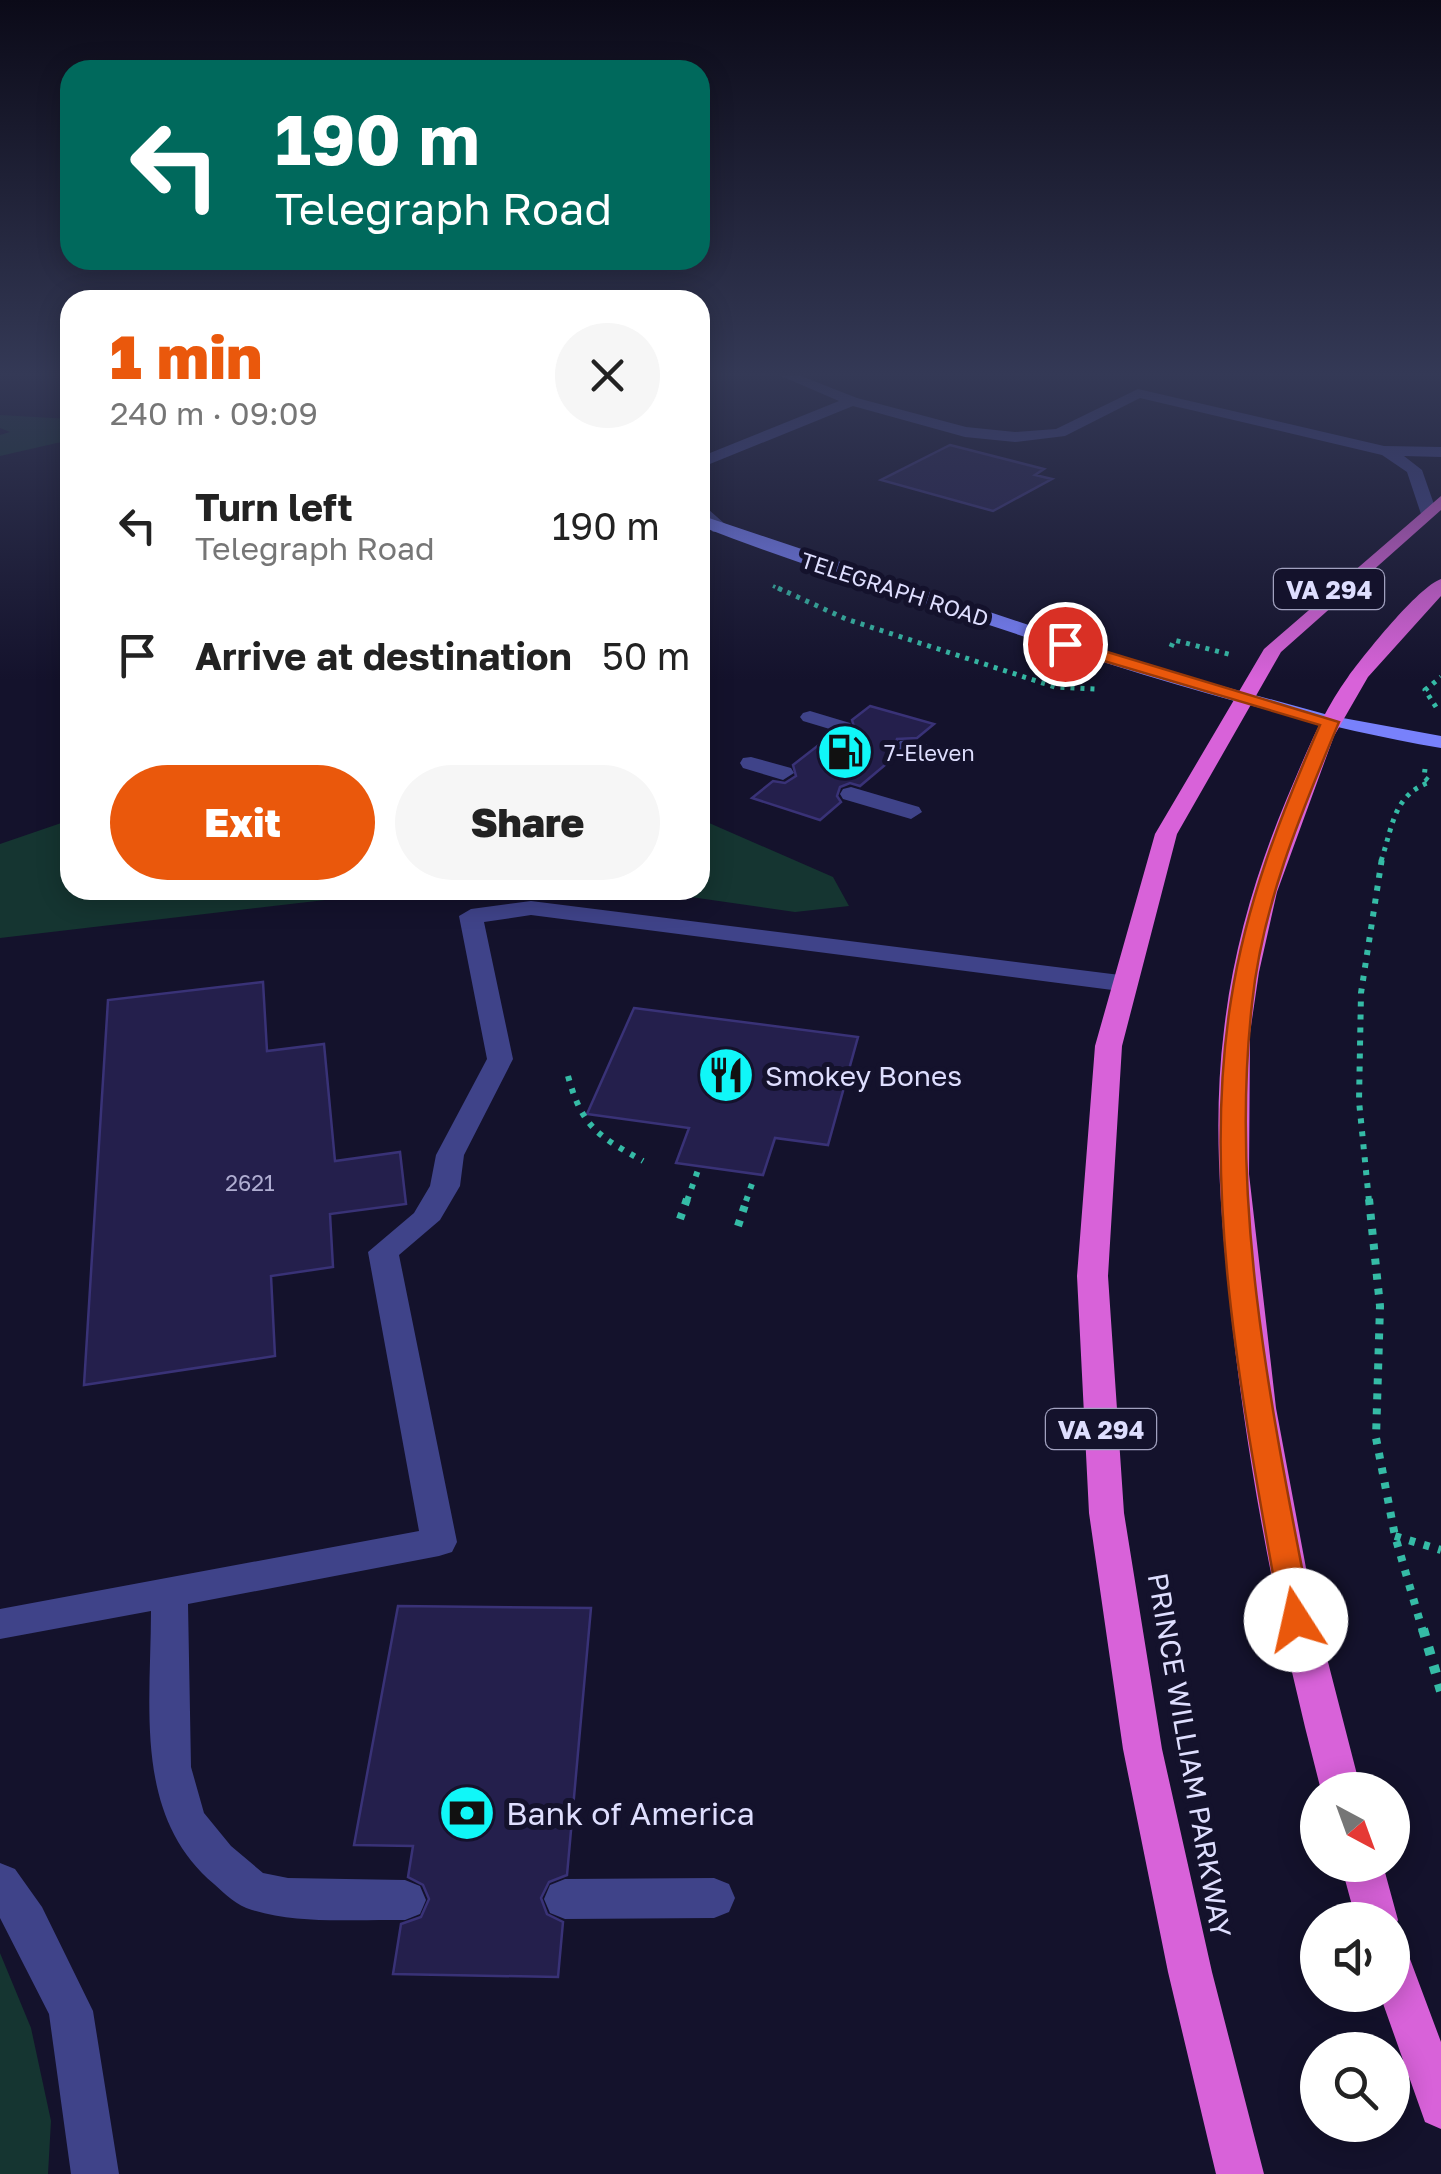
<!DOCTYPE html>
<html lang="en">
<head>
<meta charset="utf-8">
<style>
	:root { --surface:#fff; --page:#f6f6f6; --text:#222; --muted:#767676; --accent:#ea580c }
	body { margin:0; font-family:"Golos Text",sans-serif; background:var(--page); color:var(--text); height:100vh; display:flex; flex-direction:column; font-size:38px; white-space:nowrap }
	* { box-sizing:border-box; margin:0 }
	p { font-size:32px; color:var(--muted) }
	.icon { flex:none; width:55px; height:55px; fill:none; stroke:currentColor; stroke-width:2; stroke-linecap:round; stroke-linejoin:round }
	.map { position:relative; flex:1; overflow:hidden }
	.side { position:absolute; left:60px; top:290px; width:650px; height:610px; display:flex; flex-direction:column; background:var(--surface); border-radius:30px; box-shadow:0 5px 25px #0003 }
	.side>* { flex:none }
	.top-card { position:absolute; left:60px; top:60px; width:650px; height:210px; border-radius:30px; box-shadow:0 5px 25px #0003; background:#00695c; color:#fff; overflow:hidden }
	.needle { width:65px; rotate:139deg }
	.tools { position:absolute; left:1300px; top:1772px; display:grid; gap:20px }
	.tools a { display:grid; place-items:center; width:110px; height:110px; border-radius:50%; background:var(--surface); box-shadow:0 5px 25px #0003; font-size:50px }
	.pin { position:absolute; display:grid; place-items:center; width:85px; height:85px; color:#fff; margin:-42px; border:5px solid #fff; border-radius:50%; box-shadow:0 2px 10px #0007 }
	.me { position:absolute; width:110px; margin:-55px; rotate:350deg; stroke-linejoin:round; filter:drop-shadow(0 0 8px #0008) }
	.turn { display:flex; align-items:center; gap:35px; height:210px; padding:0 50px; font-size:45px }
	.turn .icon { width:130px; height:130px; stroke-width:2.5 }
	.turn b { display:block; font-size:70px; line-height:85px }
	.round { display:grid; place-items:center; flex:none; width:105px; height:105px; border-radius:52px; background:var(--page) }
	.summary { display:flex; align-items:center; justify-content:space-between; height:170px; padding:0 50px }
	h1 { font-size:60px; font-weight:800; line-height:75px; color:var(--accent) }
	.primary-button { display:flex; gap:20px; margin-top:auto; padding:20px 50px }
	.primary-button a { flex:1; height:115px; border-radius:60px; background:var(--accent); color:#fff; font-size:40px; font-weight:800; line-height:115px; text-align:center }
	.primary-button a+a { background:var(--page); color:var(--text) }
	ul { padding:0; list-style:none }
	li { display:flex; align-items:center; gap:30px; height:130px; padding:0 50px }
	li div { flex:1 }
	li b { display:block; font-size:38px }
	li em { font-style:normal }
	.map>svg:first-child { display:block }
</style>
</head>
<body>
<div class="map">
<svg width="1441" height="2174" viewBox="0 0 1441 2174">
	<rect width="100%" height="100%" fill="#14122c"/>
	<!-- green -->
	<path fill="#153531" d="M 0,415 L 70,419 L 70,440 L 0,456 L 0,435 L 10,432 L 0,428 Z
		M 700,819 L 833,877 L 849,906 L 795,912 L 642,890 L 700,890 Z
		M 70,820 L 70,890 L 411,890 L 0,938 L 0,844 Z
		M 0,1953 L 31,2028 L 51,2121 L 48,2174 L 0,2174 Z"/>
	<!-- building -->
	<path fill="#241f4c" stroke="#393277" stroke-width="2.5" d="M 950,445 L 1044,469 L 1035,475 L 1052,479 L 993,511 L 881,480 Z
		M 870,706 L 934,724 L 917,738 L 897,739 L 894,748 L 898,754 L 860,786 L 850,783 L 840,787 L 837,796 L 841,802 L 820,820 L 752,798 L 773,781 L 785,783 L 796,776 L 793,765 L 825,740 L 855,730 L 852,720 Z
		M 263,982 L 267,1051 L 324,1044 L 335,1161 L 400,1152 L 406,1204 L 330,1214 L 333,1267 L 271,1276 L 275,1356 L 84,1385 L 108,1000 Z
		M 634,1008 L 858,1037 L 828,1145 L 775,1138 L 763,1175 L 676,1163 L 689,1128 L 587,1114 Z
		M 398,1606 L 591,1608 L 567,1875 L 549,1882 L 541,1898 L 547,1914 L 563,1922 L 558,1977 L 393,1974 L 401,1924 L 421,1917 L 429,1899 L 423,1885 L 408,1877 L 413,1846 L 354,1845 Z"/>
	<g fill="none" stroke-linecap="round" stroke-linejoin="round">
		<!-- path-far4 -->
		<path stroke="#35bba6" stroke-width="4" stroke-dasharray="2.5 5" stroke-linecap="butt" d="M 773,586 L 784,591"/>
		<!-- path-far3 -->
		<path stroke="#35bba6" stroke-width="5" stroke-dasharray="4 6" stroke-linecap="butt" d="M 778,588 L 846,619 L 1055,687 L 1097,689
			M 1171,647 L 1174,640 L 1232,655
			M 1436,707 L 1425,690 L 1441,677
			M 1381,861 C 1393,826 1393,795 1430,782 L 1424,777 L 1425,769"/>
		<!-- path-far2 -->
		<path stroke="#35bba6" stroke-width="6" stroke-dasharray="5 8" stroke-linecap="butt" d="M 568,1076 C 582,1127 598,1136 643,1161
			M 687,1201 L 698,1170
			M 746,1201 L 754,1178
			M 1369,1201 L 1359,1101 L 1361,993 L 1382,858"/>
		<!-- path-far1 -->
		<path stroke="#35bba6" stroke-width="8" stroke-dasharray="6 9" stroke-linecap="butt" d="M 1369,1199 L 1380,1306 L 1376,1438 L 1395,1536 L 1423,1632
			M 680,1219 L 687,1199
			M 738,1226 L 747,1199
			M 1395,1536 L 1441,1550"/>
		<!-- path -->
		<path stroke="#35bba6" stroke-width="10" stroke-dasharray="8 11" stroke-linecap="butt" d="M 1423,1629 L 1441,1691"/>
		<!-- service -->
		<path fill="#3f4389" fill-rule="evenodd" d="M 781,376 L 801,376 L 857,398 L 966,427 L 1015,432 L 1056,429 L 1138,389 L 1384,446 L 1441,447 L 1441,457 L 1404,456 L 1422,470 L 1436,510 L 1421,514 L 1407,472 L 1382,455 L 1140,398 L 1065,436 L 1015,442 L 965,437 L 853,406 L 700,468 L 700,457 L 839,401 Z
			M 700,502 L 725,524 L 725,532 L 713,532 L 700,517 Z
			M 810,711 L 850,723 L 853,727 L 843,733 L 803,721 L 800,717 L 803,713 Z
			M 908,740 L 947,750 L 950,755 L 939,761 L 900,751 L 897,746 L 900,741 Z
			M 751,757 L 791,768 L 794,773 L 783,780 L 743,768 L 740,763 L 743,758 Z
			M 851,787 L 919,807 L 922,812 L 911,819 L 843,799 L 840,794 L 843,789 Z
			M 531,901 L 1120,975 L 1133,983 L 1120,991 L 531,915 L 484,922 L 513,1059 L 464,1155 L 460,1186 L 440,1220 L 399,1255 L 457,1542 L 452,1552 L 439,1556 L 188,1604 L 191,1767 L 204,1813 L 231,1846 L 263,1873 L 288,1878 L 405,1880 L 420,1886 L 426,1900 L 420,1914 L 405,1920 C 355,1919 300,1925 252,1910 C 236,1905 226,1895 214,1884 C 133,1816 151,1706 151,1611 L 0,1639 L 0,1609 L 419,1531 L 368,1252 L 414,1213 L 430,1186 L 436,1155 L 487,1059 L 459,916 L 471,909 Z
			M 0,1863 L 15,1869 L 42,1907 L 93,2011 L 119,2174 L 71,2174 L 49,2014 L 0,1918 Z
			M 714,1878 L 729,1884 L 735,1898 L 729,1912 L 714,1918 L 565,1919 L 550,1913 L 544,1899 L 550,1885 L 565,1879 Z"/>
		<!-- secondary -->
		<path fill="#7881fb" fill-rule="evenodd" d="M 700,515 L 1163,670 L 1332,716 L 1441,736 L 1441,748 C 1282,720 1133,673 980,622 C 886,591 792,562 700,526 Z"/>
		<!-- trunk -->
		<path fill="#d862d9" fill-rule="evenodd" d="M 1441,496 L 1441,510 L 1281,652 L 1177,834 L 1122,1046 L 1108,1276 L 1124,1513 L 1162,1749 L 1212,1972 L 1264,2174 L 1216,2174 L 1168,1972 L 1123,1749 L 1089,1513 L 1077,1276 L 1095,1046 L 1155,834 L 1264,649 Z
			M 1441,579 L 1441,596 L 1368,677 L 1334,736 L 1277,892 L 1259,972 L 1250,1033 L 1249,1174 L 1276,1408 L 1312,1600 L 1361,1790 L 1321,1790 C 1278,1626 1246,1462 1229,1294 C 1220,1207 1213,1117 1224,1030 C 1233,950 1256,872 1287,798 C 1305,756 1321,714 1348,677 C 1364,655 1418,587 1441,579 Z
			M 1341,1865 L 1383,1865 L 1398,1920 L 1392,1933 L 1392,1920 L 1356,1920 Z
			M 1392,1945 L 1407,1951 L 1441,2042 L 1441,2129 L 1425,2122 L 1380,1995 L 1392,1995 Z"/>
	</g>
	<!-- sky -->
	<linearGradient id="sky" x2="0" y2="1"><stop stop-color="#0b0a18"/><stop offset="0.55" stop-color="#343956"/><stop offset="1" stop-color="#343956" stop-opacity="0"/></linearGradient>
	<rect width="1441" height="680" fill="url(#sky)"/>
	<!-- route -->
	<path fill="#ea580c" stroke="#983908" stroke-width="2.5" d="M 1060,641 L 1071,641 L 1339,722 C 1301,813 1262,905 1252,1004 C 1229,1211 1273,1417 1312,1620 L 1307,1629 L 1296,1633 L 1286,1629 L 1281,1620 C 1247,1423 1199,1199 1231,1000 C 1246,903 1281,814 1320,725 L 1060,648 Z"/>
	<!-- icons -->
	<defs>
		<g id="fuel-disc" transform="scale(2.875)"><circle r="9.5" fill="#10f7f8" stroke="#14122c"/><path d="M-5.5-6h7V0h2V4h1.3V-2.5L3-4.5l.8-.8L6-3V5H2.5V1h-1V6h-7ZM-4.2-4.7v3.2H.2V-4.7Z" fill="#111"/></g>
		<g id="restaurant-disc" transform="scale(2.875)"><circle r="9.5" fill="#10f7f8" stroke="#14122c"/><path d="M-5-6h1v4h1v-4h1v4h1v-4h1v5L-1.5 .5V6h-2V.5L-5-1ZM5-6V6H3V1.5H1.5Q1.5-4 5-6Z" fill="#111"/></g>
		<g id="bank-disc" transform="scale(2.875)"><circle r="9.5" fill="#10f7f8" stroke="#14122c"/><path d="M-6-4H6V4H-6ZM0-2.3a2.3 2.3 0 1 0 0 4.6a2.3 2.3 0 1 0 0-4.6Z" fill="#111"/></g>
	</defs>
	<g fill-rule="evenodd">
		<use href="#fuel-disc" x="845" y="752"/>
		<use href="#restaurant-disc" x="726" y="1075"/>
		<use href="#bank-disc" x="467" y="1813"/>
	</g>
	<g text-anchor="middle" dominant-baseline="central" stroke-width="10" stroke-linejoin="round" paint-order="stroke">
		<!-- far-street labels -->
		<g font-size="22" fill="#dedefe" stroke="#14122c">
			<text transform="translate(895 589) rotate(18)">TELEGRAPH ROAD</text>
		</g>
		<!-- far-poi labels -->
		<g font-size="22" fill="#dedefe" stroke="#14122c" text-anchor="start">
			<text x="884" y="752">7-Eleven</text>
		</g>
		<!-- number labels -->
		<g font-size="22" fill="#b0aed2">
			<text x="250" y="1182">2621</text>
		</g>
		<!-- shield labels -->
		<g fill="#14122c" stroke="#a1a1bf" stroke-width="2.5">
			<rect x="1274" y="569" width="110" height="40" rx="8"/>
			<rect x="1046" y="1409" width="110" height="40" rx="8"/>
		</g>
		<g font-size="25" font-weight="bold" fill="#dedefe">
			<text x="1329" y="589">VA 294</text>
			<text x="1101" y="1429">VA 294</text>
		</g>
		<!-- poi labels -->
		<g font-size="28" fill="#dedefe" stroke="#14122c" text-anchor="start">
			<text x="765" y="1075">Smokey Bones</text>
		</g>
		<!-- street labels -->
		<g font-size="28" fill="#dedefe" stroke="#14122c">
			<text transform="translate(1190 1755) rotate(80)">PRINCE WILLIAM PARKWAY</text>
		</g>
		<!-- near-poi labels -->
		<g font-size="32" fill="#dedefe" stroke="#14122c" text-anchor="start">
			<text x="506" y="1813">Bank of America</text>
		</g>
	</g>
</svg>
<div class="tools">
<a><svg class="needle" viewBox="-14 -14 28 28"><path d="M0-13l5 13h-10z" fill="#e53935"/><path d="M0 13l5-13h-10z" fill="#767676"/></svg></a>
<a><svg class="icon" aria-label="sound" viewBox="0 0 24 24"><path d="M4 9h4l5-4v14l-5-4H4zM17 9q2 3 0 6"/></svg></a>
<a><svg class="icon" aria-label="search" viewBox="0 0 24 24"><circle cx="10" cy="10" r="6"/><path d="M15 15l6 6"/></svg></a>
</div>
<div class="pin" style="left:1065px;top:644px;background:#d93025"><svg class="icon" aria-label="arrive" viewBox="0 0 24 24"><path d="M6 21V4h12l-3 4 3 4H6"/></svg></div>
<svg class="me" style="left:1296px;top:1620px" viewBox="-20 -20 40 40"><circle r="19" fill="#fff"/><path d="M0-13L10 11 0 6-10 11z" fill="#ea580c"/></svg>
<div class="top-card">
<div class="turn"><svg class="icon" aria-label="left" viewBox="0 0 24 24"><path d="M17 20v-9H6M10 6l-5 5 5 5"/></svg><div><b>190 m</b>Telegraph Road</div></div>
</div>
<section class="side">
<div class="summary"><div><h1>1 min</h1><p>240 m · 09:09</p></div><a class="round"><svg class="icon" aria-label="close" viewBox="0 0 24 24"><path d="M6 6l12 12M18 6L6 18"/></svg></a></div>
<ul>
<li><svg class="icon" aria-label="left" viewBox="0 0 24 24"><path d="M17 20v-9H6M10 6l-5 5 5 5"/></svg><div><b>Turn left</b><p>Telegraph Road</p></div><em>190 m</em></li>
<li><svg class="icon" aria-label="arrive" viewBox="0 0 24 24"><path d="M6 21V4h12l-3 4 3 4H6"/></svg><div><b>Arrive at destination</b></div><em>50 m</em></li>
</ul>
<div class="primary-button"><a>Exit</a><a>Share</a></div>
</section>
</div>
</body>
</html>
